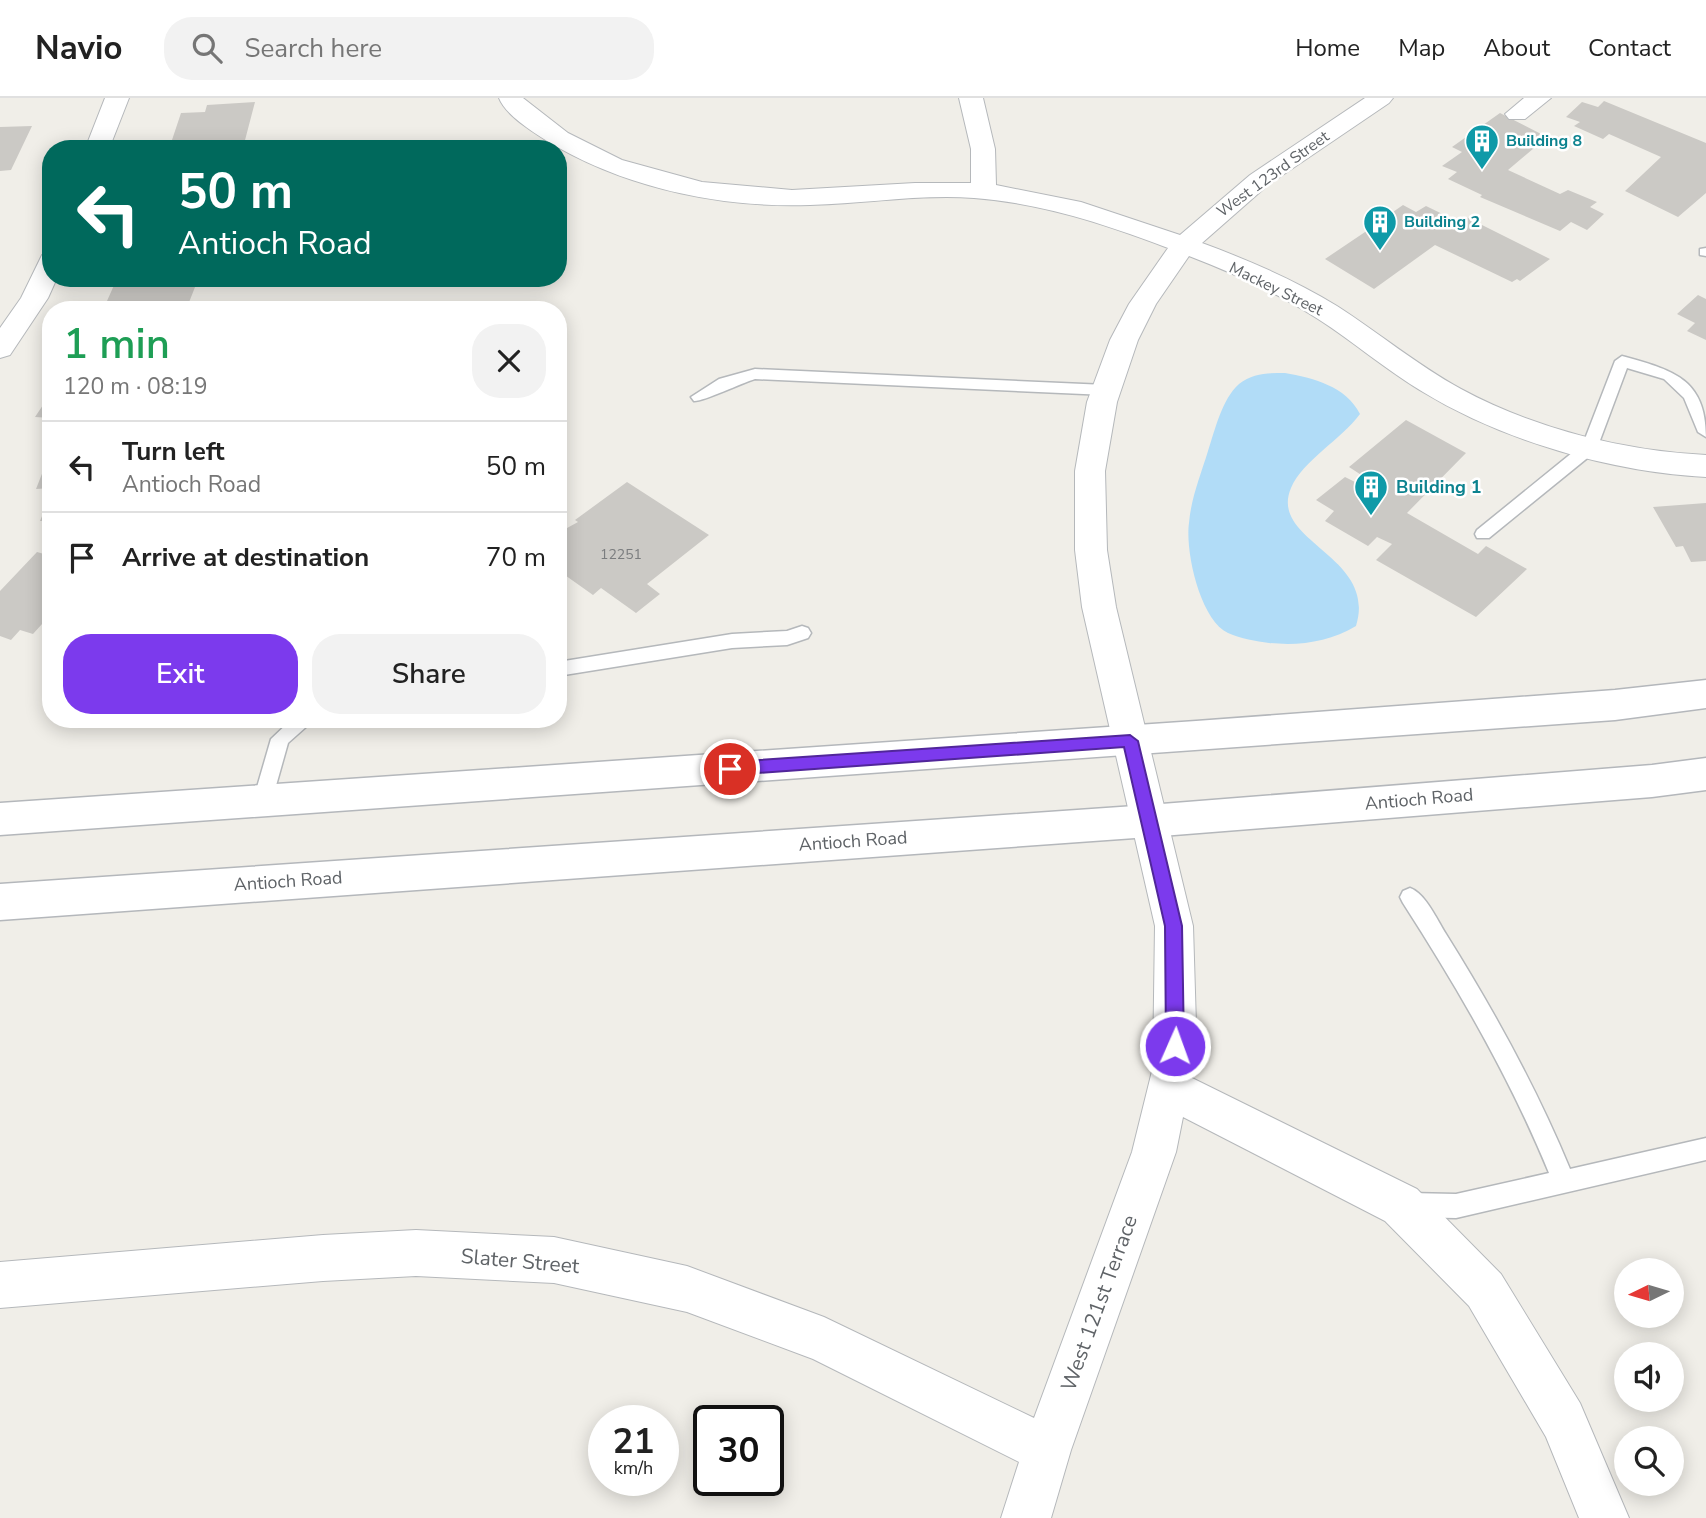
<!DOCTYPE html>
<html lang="en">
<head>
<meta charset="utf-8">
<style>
	:root { --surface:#fff; --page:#f2f2f2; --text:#222; --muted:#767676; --line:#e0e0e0; --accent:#7c3aed }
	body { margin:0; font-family:"Nunito Sans",sans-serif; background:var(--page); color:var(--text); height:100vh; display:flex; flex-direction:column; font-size:26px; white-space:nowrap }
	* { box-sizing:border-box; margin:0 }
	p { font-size:23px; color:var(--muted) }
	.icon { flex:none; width:38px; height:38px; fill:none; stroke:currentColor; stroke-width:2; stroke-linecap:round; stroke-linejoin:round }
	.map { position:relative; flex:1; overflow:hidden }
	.side { position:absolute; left:42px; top:203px; width:525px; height:427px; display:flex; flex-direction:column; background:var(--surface); border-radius:28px; box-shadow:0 4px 18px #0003 }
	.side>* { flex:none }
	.guide { position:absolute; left:42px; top:42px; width:525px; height:147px; border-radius:28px; box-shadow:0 4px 18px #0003; background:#00695c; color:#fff; overflow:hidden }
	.needle { width:46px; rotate:265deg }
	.fabs { position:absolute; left:1614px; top:1160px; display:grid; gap:14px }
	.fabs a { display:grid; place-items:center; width:70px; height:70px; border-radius:50%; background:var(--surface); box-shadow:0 4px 18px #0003; font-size:35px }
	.speed { position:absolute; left:588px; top:1307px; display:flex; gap:14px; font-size:35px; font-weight:700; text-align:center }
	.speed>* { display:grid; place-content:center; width:91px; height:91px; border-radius:50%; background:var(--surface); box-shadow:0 4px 18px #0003; line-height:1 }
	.speed small { font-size:18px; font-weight:400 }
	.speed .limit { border:4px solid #111; border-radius:10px; background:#fff; color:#111 }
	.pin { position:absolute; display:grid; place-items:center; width:60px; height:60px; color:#fff; margin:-30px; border:4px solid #fff; border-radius:50%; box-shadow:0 2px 7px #0007 }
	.me { position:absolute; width:77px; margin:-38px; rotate:2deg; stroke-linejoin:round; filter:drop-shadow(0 0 5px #0008) }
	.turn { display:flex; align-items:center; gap:24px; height:147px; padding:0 21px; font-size:32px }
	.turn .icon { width:91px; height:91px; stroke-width:2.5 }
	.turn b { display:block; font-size:49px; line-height:60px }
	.round { display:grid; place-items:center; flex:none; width:74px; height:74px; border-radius:28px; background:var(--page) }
	.summary { display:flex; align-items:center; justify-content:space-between; height:119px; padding:0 21px }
	h1 { font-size:42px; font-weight:600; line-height:52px; color:#1e9e55 }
	.button { display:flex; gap:14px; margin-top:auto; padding:14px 21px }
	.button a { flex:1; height:80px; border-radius:28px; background:var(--accent); color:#fff; font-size:28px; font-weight:600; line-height:80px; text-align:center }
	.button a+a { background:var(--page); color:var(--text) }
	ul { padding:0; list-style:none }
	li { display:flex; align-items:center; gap:21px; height:91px; padding:0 21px; border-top:2px solid var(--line) }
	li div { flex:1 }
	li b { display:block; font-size:26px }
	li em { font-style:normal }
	header { display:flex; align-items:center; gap:42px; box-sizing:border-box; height:98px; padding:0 35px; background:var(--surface); border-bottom:2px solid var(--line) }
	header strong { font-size:33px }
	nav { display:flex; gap:38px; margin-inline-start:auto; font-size:24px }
	.search { width:490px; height:63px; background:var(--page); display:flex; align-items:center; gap:18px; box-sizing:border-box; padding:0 24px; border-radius:28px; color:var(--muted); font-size:26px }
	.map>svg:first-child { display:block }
</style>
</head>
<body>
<header>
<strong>Navio</strong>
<div class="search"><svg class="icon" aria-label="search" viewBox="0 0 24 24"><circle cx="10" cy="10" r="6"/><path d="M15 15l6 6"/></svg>Search here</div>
<nav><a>Home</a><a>Map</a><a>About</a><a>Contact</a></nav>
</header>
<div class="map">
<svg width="1706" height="1420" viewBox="0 0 1706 1420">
	<rect width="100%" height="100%" fill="#f0eee8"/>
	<!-- water -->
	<path fill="#b1dcf7" d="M 1285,275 C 1313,280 1346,288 1360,316 C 1341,342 1303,362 1291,390 C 1268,444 1378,457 1356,528 C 1329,544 1300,548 1269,545 C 1256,543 1241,541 1228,535 C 1200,522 1185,453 1189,425 C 1191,400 1201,376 1208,353 C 1215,332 1222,301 1239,286 C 1253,275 1268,275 1285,275 Z"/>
	<!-- building -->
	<path fill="#cbc9c5" d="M 1604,3 L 1706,45 L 1706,95 L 1678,119 L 1625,93 L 1661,59 L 1609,36 L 1603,41 L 1574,28 L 1580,24 L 1566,19 L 1582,4 L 1598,9 Z
		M 255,4 L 244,46 L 197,49 L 199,43 L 171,45 L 181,15 L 205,14 L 207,7 Z
		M 1500,15 L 1547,39 L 1508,72 L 1560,96 L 1568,92 L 1597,104 L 1590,109 L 1604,116 L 1587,132 L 1571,124 L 1560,133 L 1480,99 L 1482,97 L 1448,81 L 1457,74 L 1442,68 L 1462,54 L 1452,49 Z
		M 32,28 L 11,72 L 0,73 L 0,29 Z
		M 1403,107 L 1416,114 L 1426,108 L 1459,124 L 1466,119 L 1550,161 L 1520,183 L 1517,181 L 1512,184 L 1435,147 L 1374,191 L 1325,161 L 1368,132 L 1365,129 L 1376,121 L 1380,123 Z
		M 197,184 L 186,212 L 103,212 L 115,185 Z
		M 1698,197 L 1706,201 L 1706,242 L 1687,233 L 1695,225 L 1677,216 Z
		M 51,295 L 51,320 L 35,319 Z
		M 1406,322 L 1466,355 L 1407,415 L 1478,456 L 1486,448 L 1527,471 L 1476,519 L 1376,462 L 1392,446 L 1377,439 L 1368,448 L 1325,423 L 1334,413 L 1316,402 L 1345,379 L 1363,388 L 1369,382 L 1349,369 Z
		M 47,363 L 51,363 L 51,390 L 36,391 Z
		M 627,384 L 709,437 L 647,486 L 660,496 L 636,515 L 601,490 L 593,497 L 562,475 L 558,478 L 558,435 L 578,424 L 575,422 Z
		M 51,396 L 51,423 L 40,423 Z
		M 1706,405 L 1706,463 L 1691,464 L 1683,448 L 1676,449 L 1653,409 Z
		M 37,454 L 51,458 L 51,516 L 33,536 L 20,532 L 11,542 L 0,538 L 0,493 Z"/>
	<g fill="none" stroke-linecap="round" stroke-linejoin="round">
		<!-- service casing -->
		<g stroke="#b5b8bb" stroke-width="3">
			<path id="service" d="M 1706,150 L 1706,158 L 1700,157 L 1700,151 Z
				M 1622,258 C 1672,272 1706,280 1706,339 L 1698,334 L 1684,300 L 1664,281 L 1627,270 L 1596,353 L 1489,440 L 1477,440 L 1475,436 L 1477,432 L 1583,346 L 1615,263 Z
				M 755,271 L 1106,287 L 1114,292 L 1106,297 L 755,281 C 742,285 702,304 694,303 L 691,299 L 719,281 Z
				M 802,528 L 808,530 L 811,535 L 808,540 L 787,547 L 732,550 L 558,578 L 558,564 L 732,536 L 787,533 Z
				M 292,621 L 315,621 L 288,645 L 270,709 L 263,711 L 256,709 L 253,703 L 271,641 Z
				M 1410,790 C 1426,796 1437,822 1446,836 C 1493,911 1536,989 1570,1071 L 1706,1040 L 1706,1062 L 1456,1120 L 1409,1119 L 1401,1115 L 1397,1107 L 1401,1099 L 1409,1095 L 1456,1096 L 1549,1075 C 1510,980 1459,892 1403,805 L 1400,799 L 1403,793 Z"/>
		</g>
		<!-- minor casing -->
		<g stroke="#b5b8bb" stroke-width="2">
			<path id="minor" d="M 105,0 L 129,0 L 109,51 L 85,51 Z
				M 499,0 L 523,0 L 568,35 L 622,62 L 702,84 L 792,92 L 915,85 L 971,85 L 971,51 L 959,0 L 983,0 L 995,51 L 996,87 L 1081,104 L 1180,137 L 1250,77 L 1365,0 L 1393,0 L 1389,5 L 1268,87 L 1202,145 C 1248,162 1295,182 1337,208 C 1379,235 1417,267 1461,291 C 1535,331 1623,353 1706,357 L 1706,379 C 1612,374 1503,343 1423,294 C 1386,272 1354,244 1318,221 C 1278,195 1233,175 1189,158 L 1156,206 L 1138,242 L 1117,304 L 1105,373 L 1107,452 L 1116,509 L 1193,828 L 1196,927 L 1192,980 L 1417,1091 L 1501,1176 L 1580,1305 L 1629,1420 L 1579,1420 L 1546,1339 L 1469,1208 L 1385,1123 L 1183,1019 L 1176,1054 L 1071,1352 L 1051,1420 L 1001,1420 L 1019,1364 L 813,1261 L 687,1214 L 554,1185 L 416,1178 L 323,1183 L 0,1210 L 0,1164 L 323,1137 L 416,1132 L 554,1139 L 687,1168 L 824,1219 L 1034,1320 L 1132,1054 L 1153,969 L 1155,828 L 1082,509 L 1075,452 L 1075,373 L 1087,304 L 1110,242 L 1129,206 L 1168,150 C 1105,126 1041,105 974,100 C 919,96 864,106 810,107 C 725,110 634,92 559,50 C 542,40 506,19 499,0 Z
				M 1524,0 L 1551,0 L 1525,21 L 1509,21 L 1505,16 Z
				M 51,155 L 51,180 L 57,180 L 48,200 L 10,257 L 0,260 L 0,230 L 21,200 L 42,157 Z"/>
		</g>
		<!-- secondary casing -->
		<g stroke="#b4b7bb" stroke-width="3">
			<path id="secondary" d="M 1706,582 L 1706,610 L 1615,622 L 0,737 L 0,705 L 1196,623 L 1615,592 Z
				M 1706,660 L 1706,692 L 1652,699 L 1149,739 L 0,822 L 0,786 L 1149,707 L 1652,667 Z"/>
		</g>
		<!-- service -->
		<use href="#service" fill="#fff" fill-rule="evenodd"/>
		<!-- minor -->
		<use href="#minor" fill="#fff" fill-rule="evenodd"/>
		<!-- secondary -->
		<use href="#secondary" fill="#fff" fill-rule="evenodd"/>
	</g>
	<!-- route -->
	<path fill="#7c3aed" stroke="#51269a" stroke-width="2" d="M 1130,637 L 1138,643 L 1182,828 L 1184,948 L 1181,954 L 1175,956 L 1169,954 L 1166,948 L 1165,828 L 1124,649 L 730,677 L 722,671 L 730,664 Z"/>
	<!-- icons -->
	<defs>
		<g id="building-pin" transform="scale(1.75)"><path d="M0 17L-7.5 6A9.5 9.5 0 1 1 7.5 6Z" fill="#0f9aa8" stroke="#fff"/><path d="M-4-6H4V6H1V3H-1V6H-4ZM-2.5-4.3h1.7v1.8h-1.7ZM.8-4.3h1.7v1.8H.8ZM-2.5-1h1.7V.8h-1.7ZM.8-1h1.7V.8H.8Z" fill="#fff"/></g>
	</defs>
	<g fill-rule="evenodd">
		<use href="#building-pin" x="1482" y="43"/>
		<use href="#building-pin" x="1380" y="124"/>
		<use href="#building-pin" x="1371" y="389"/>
	</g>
	<g text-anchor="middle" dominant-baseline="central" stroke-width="5" stroke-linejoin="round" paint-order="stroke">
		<!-- number labels -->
		<g font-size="14" fill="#7a7c7e">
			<text x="621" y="456">12251</text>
		</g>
		<!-- far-culture labels -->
		<g font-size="16" font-weight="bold" fill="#0d838f" stroke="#fff" text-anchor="start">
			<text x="1506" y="43">Building 8</text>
			<text x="1404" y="124">Building 2</text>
		</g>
		<!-- far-street labels -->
		<g font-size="16" fill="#5f6367" stroke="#fff">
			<text transform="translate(1273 76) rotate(-36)">West 123rd Street</text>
			<text transform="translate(1276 191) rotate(26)">Mackey Street</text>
		</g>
		<!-- culture labels -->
		<g font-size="18" font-weight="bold" fill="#0d838f" stroke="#fff" text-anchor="start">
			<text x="1396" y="389">Building 1</text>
		</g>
		<!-- street labels -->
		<g font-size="18" fill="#5f6367" stroke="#fff">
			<text transform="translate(1419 701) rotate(-5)">Antioch Road</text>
			<text transform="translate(853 743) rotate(-4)">Antioch Road</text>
			<text transform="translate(288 783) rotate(-4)">Antioch Road</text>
		</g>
		<!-- near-street labels -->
		<g font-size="21" fill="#5f6367" stroke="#fff">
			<text transform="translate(520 1163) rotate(5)">Slater Street</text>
			<text transform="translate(1099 1205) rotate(-70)">West 121st Terrace</text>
		</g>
	</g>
</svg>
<div class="fabs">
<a><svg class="needle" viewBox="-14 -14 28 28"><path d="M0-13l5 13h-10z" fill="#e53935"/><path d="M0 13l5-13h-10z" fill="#767676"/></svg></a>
<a><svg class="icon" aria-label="sound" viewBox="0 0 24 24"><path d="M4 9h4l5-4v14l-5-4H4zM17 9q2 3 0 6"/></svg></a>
<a><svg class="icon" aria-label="search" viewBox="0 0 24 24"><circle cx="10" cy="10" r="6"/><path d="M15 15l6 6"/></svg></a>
</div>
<div class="speed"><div>21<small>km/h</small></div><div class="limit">30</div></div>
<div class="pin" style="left:730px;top:671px;background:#d93025"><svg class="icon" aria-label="arrive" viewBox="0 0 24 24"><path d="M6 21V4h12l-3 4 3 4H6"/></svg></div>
<svg class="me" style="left:1175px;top:948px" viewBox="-20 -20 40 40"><circle r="17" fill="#7c3aed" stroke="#fff" stroke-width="3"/><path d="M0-11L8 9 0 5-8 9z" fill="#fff"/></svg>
<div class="guide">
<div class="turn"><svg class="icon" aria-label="left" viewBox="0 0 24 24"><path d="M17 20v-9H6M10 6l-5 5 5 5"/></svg><div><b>50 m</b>Antioch Road</div></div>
</div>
<section class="side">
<div class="summary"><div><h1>1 min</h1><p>120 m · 08:19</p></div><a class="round"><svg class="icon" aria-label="close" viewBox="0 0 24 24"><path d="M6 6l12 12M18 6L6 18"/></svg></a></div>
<ul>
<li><svg class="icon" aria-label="left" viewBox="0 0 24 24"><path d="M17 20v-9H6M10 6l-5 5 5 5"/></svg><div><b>Turn left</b><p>Antioch Road</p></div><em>50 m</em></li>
<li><svg class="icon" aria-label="arrive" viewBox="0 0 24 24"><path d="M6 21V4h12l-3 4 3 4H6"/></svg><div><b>Arrive at destination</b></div><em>70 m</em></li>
</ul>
<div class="button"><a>Exit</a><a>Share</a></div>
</section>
</div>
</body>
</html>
